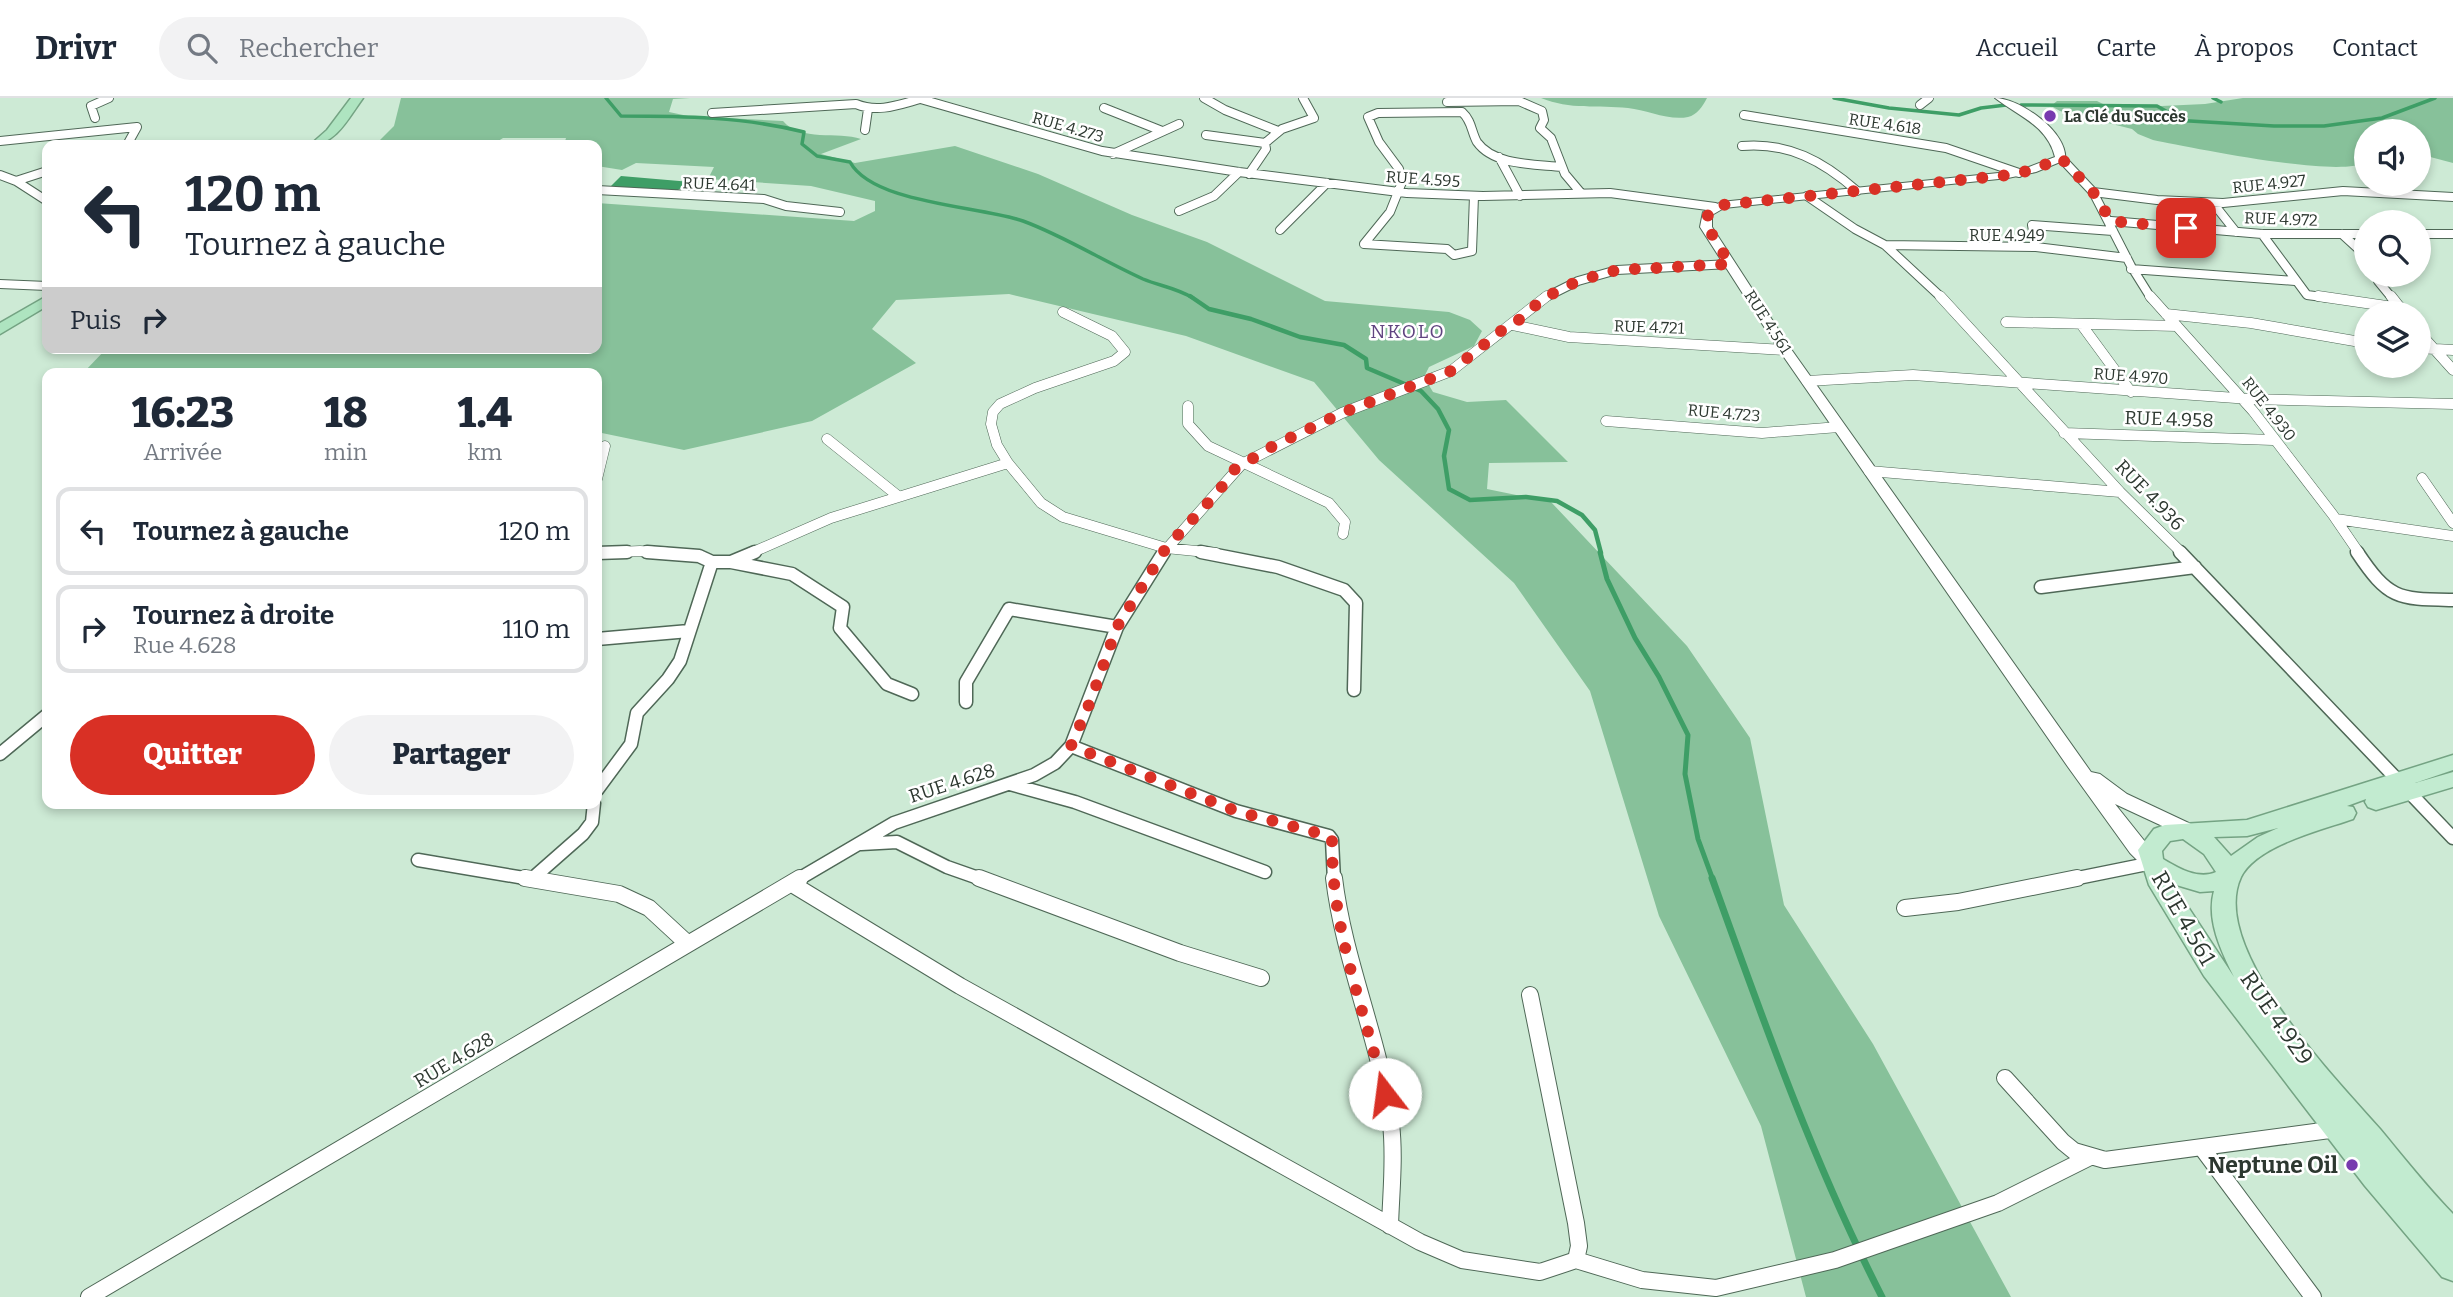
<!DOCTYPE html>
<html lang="fr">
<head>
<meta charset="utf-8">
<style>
	:root { --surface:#fff; --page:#f2f2f3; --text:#1f2937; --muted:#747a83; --line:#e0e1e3; --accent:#d93025 }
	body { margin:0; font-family:Bitter,serif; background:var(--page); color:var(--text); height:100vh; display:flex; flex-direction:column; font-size:26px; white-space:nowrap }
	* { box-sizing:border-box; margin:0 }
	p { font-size:23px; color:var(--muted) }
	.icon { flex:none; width:38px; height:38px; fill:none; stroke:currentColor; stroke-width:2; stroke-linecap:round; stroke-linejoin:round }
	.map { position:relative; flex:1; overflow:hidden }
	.details { position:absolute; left:42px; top:270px; width:560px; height:441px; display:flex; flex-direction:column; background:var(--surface); border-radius:14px; box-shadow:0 4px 10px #0003 }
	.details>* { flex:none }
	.guide { position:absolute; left:42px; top:42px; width:560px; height:214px; border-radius:14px; box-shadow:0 4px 10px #0003; background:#fff; color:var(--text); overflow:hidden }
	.tools { position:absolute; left:2354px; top:21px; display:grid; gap:14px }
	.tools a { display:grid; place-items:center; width:77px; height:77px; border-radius:50%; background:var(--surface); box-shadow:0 4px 10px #0003; font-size:35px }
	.pin { position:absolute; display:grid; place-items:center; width:60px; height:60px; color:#fff; margin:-30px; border-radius:14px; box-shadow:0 4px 10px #0006 }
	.me { position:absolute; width:77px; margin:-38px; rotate:345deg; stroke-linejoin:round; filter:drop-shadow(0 0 5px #0008) }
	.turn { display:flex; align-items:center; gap:24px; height:147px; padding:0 28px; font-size:32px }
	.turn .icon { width:91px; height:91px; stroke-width:2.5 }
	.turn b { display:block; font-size:49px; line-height:60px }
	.then { display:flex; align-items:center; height:66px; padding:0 28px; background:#0003; gap:14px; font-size:26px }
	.eta { display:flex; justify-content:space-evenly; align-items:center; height:119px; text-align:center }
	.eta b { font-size:42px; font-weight:800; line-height:49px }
	.action { display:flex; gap:14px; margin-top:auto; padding:14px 28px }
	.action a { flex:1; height:80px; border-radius:42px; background:var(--accent); color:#fff; font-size:28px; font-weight:800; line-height:80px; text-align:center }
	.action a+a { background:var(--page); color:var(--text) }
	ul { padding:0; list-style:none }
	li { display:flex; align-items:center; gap:21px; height:88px; margin:0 14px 10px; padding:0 14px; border:4px solid var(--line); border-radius:14px }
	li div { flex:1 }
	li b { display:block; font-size:26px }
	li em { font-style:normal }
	header { display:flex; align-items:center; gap:42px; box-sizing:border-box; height:98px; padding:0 35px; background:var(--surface); border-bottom:2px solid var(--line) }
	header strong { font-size:33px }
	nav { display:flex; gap:38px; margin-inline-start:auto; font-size:24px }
	.search { width:490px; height:63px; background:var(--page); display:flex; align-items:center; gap:18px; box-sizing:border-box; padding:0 24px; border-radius:38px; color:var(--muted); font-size:26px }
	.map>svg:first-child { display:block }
</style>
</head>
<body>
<header>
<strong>Drivr</strong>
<div class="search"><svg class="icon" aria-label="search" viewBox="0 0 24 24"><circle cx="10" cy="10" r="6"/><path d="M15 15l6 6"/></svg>Rechercher</div>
<nav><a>Accueil</a><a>Carte</a><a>À propos</a><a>Contact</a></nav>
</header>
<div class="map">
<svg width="2453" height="1199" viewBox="0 0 2453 1199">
	<rect width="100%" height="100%" fill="#cdead5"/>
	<!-- green -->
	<path fill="#87c19a" d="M 401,0 L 690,0 L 673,1 L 669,14 L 688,18 L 783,23 C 800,44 838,33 861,41 L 821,56 L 855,65 L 955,48 L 1038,76 L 1132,117 L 1207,144 L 1325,203 L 1449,214 L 1470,222 L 1482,233 L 1474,248 L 1429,269 L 1424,279 L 1433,294 L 1467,304 L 1506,302 L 1568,364 L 1489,365 L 1487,391 L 1551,404 L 1687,548 L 1750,640 L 1784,807 L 1873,946 L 2011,1199 L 1806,1199 L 1761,1028 L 1659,818 L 1590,593 L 1514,485 L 1379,362 L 1314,284 L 1186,238 L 1009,196 L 896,202 L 872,231 L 916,265 L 812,323 L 684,352 L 597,334 L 597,275 L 83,275 L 107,250 L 597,250 L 597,105 L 854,123 L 875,113 L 875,103 L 811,88 L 708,81 L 714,69 L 636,65 L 622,72 L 597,68 L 597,47 L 564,47 L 566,40 L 503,40 L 492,47 L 375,47 L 394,28 Z
		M 1541,0 L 1707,0 C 1703,8 1697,17 1688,19 C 1669,23 1647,12 1628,10 C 1598,7 1570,12 1541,0 Z
		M 2243,0 L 2453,0 L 2453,65 L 2419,56 L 2418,33 L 2366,33 L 2366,64 C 2340,81 2189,49 2153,42 L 2138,36 L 2132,31 L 2060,13 L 2051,8 L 2057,3 L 2097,3 L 2105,7 L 2140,9 L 2205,6 Z"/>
	<!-- water -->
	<path fill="#3e9e66" d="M 621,78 L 691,84 L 673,95 L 609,90 Z"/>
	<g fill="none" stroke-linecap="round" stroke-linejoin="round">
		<!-- stream-far3 -->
		<path stroke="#3e9e66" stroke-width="3.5" d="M 606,0 L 621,18 C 682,18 745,19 804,34 L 802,46 L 817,58 L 850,64 C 873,106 980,108 1023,123 C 1064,138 1103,163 1143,181 C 1160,188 1177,190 1193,200
			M 1834,0 L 1889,10 L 1959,17 L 1981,10 L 2006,7
			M 2213,0 L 2221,4
			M 2021,7 L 2157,8 L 2173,17 L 2173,22 L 2274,28 L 2324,28 L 2382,20 L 2435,0"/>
		<!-- stream-far2 -->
		<path stroke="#3e9e66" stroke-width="4.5" d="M 1190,198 L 1209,211 L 1251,221 L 1300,239 L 1344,247 L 1366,261 L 1367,270 L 1421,293 L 1438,311 L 1449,332 L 1444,358 L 1449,391 L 1470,402 L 1526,399 L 1557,403 L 1582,417 L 1595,432 L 1601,455"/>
		<!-- stream-far1 -->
		<path stroke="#3e9e66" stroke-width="5" d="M 1600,454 L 1607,481 L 1635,540 L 1659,579 L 1688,637 L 1685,676 L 1698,741 L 1713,782"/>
		<!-- stream -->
		<path stroke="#3e9e66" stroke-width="7" d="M 1712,780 C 1763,922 1813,1064 1882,1199"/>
		<!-- minor-far3 casing -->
		<g stroke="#4f6857" stroke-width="10">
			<path id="minor-far3" d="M 917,0 L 1102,53 L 1239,74 L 1407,95 L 1483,98 L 1610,95 L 1715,109
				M 1204,0 L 1225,12 L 1278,33
				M 1447,4 L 1519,3 L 1542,13 L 1544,22 L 1540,30 L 1551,40 L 1565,76 L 1581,95
				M 1920,7 L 1929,0
				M 1104,10 L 1162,33
				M 712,15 L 856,6 C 878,15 898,7 920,1
				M 1744,17 L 1946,50 L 2019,75
				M 95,20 L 91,8 L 109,0
				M 865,32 L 868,11
				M 1206,37 L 1265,45
				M 0,43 L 137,29 L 127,47
				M 1742,48 C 1788,44 1823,63 1857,93
				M 1113,56 L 1179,26
				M 1499,59 L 1520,98
				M 2061,60 L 2093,94 L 2157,102 L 2223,105 L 2343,93 L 2453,99
				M 1249,76 L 1266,51 L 1265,45 L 1282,31 L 1314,20 L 1303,0
				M 0,77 L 16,83 L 47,103
				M 16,83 L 47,73
				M 597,92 L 764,101 L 786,108 L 840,114
				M 2093,94 L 2131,168 L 2151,200
				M 1474,98 L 1472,153 L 1454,157 L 1447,151 L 1364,146 L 1390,114 L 1402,84 L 1399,71 L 1379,44 L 1368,19 L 1378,15 L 1462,14 C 1472,23 1471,33 1477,44 C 1494,68 1536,66 1562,69
				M 1807,98 L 1855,131 L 1885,147 L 1942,200
				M 2213,105 L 2236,134
				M 1179,113 L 1214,98 L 1239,74
				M 2111,123 L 2262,136 L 2366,136
				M 1280,132 L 1327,85
				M 2262,136 L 2307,197 L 2330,200
				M 2342,136 L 2366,158
				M 2418,136 L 2453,136
				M 1885,147 L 2036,149 L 2127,160
				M 2036,149 L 2032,127 L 2113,133
				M 2131,171 L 2295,183
				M 2387,177 L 2387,180 L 2378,183 L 2392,200
				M 0,186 L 47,188
				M 1544,200 L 1578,183 L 1617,172 L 1730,166"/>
		</g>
		<!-- minor-far2 casing -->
		<g stroke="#4f6857" stroke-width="11">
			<path id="minor-far2" d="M 1940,198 L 2120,394 L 2182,455
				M 2150,198 L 2253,313 L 2333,417 L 2359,455
				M 2318,198 L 2400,210
				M 2391,198 L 2402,212
				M 1063,214 L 1112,238 L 1125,254 L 1114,263 L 1035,290 L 1000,306 L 993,314 L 991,326 L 997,347 L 1008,365 L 1041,405 L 1063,419 L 1166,450 L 1216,455
				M 2166,216 L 2251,225 L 2366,245
				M 2006,224 L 2177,228
				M 2081,226 L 2131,294
				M 1513,227 L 1569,239 L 1785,252
				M 2418,233 L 2453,272
				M 2418,250 L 2453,252
				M 1807,283 L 1913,277 L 2250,301 L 2453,306
				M 1188,308 L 1188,326 L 1208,348 L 1329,405 L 1345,424 L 1343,436
				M 1606,323 L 1762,335 L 1839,329
				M 2064,335 L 2273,342
				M 827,341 L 898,398
				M 1869,373 L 2120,394
				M 2422,380 L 2453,425
				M 597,381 L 605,348
				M 2336,421 L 2453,438
				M 597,455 L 640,453 L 668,455
				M 751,455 L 831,420 L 1008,365
				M 1163,455 L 1242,366 L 1342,315 L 1451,273 L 1547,198"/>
		</g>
		<!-- minor-far1 casing -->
		<g stroke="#4f6857" stroke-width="15">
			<path id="minor-far1" d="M 647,454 L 699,458 L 712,464 L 731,464 L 755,454
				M 1201,454 L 1278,469 L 1344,492 L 1356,505 L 1354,592
				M 2180,454 L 2453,740
				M 2357,454 C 2389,502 2398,501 2453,502
				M 597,455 L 627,454
				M 731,464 L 792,476 L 843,509 L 840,530 L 887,586 L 912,596
				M 2041,489 L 2195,469
				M 597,541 L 689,533
				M 966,604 L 966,584 L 1009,511 L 1117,529
				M 1071,648 L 1236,713 L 1329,738 L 1332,742 L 1334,782
				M 0,656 L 47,617
				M 1010,686 L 1075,704 L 1265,774
				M 597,692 L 631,646 L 637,615 L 668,581 L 680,563 L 712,464
				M 861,746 L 897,744 L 947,769 L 984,782
				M 418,762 L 536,782
				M 533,780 L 583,736 L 592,724 L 594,705
				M 797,782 L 894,725 L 1034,677 L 1055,665 L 1071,648 L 1117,529 L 1164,454
				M 2068,782 L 2152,765"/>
		</g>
		<!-- minor casing -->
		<g stroke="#4f6857" stroke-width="18">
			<path id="minor" d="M 525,780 L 619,796 L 649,810 L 688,846
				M 979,780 L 1180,855 L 1261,880
				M 1334,780 C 1344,864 1380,942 1391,1026 C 1395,1060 1391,1094 1390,1128
				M 792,786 L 960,888 L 1420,1144 L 1462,1162 L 1540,1174 L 1576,1162 L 1642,1182 L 1716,1190 L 1835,1162 L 1998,1105 L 2090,1059
				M 1905,810 L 1958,804 L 2077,780
				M 1530,897 L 1576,1125 L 1579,1148 L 1576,1162
				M 2005,980 L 2063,1044 L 2074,1053 L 2105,1062 L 2337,1031
				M 2202,1050 L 2313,1199
				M 89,1199 L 800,780"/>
		</g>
		<!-- secondary casing -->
		<g stroke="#4f6857" stroke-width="2">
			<path id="secondary" d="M 1995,0 C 2020,0 2069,35 2065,62 L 2036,74 L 2008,80 L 1724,110 L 1712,117 L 1712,129 L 1791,251 L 2091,674 L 2100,676 L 2127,696 L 2193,727 L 2196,732 L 2193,737 L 2186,739 L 2115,706 L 2162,765 L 2159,770 L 2145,770 L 2130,755 L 2068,669 L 1779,252 L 1700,129 L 1703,114 L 1721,104 L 2008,74 L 2029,69 L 2055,59 C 2047,27 2018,18 1995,0 Z"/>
		</g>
		<!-- primary casing -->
		<g stroke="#74a383" stroke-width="3">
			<path id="primary" d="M 2453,657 L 2453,672 L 2415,685 L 2453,674 L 2453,689 L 2376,712 L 2368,709 L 2365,704 L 2366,701 L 2347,708 L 2353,709 L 2356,715 L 2353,721 C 2322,732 2257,747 2241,779 C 2208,850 2336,981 2380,1031 C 2404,1060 2427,1089 2453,1116 L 2453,1183 L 2442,1179 L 2365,1088 L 2204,878 L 2149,787 L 2138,752 L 2154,731 L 2165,727 L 2247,722 ZM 2278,730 L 2258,739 L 2231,758 L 2214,739 L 2247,738 ZM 2183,741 L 2204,756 L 2216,774 C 2198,782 2178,770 2163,761 L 2162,753 L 2170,743 ZM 2173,786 L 2200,794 L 2214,793 C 2206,822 2221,853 2234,879 Z"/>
		</g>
		<!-- trunk casing -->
		<g stroke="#74a383" stroke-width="3">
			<path id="trunk" d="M 351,0 L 363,0 C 349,19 336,47 310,47 L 327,32 Z
				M 47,198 L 47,208 L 0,236 L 0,225 Z"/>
		</g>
		<!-- minor-far3 -->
		<use href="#minor-far3" stroke="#fff" stroke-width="8"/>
		<!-- minor-far2 -->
		<use href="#minor-far2" stroke="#fff" stroke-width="10"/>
		<!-- minor-far1 -->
		<use href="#minor-far1" stroke="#fff" stroke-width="12"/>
		<!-- minor -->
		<use href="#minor" stroke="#fff" stroke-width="16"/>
		<!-- secondary -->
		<use href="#secondary" fill="#fff" fill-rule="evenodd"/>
		<!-- primary -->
		<use href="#primary" fill="#c2ebd0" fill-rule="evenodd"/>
		<!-- trunk -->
		<use href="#trunk" fill="#aee4c0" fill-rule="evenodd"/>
	</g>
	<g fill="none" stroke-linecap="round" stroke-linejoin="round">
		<!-- route -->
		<path stroke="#d93025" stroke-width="12" stroke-dasharray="0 21.6" d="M 1385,996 C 1364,911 1331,831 1332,742 L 1329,738 L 1236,713 L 1071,648 L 1091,602 L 1117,529 L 1166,450 L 1218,394 L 1234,372 L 1273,348 L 1342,315 L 1451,273 L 1506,229 L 1513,227 L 1544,200 L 1578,183 L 1617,172 L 1730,166 L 1705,125 L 1710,112 L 1721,107 L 2008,77 L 2032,72 L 2061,60 L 2093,94 L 2111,123 L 2186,130"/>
	</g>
	<!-- markers -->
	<g fill="#773aaf" stroke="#fff" stroke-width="2.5">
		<circle cx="2050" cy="18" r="7"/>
		<circle cx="2352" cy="1067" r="7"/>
	</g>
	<g text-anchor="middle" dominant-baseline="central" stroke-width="5" stroke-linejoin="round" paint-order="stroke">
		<!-- far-poi labels -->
		<g font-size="16" font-weight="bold" fill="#2d3830" stroke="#fff" text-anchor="start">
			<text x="2064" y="18">La Clé du Succès</text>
		</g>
		<!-- far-street labels -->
		<g font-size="16" fill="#2d3830" stroke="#fff">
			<text transform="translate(1885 26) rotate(8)">RUE 4.618</text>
			<text transform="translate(1068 29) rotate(16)">RUE 4.273</text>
			<text transform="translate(1423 81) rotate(4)">RUE 4.595</text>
			<text transform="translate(719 86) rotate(2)">RUE 4.641</text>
			<text transform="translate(2269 86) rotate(-6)">RUE 4.927</text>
			<text transform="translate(2281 121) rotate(2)">RUE 4.972</text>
			<text x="2007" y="137">RUE 4.949</text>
			<text transform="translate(1768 224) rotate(57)">RUE 4.561</text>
			<text transform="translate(1649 229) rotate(2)">RUE 4.721</text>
			<text transform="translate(2131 278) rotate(4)">RUE 4.970</text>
			<text transform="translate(2269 311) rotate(52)">RUE 4.930</text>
			<text transform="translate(1724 315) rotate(5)">RUE 4.723</text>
		</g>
		<!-- far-quarter labels -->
		<g font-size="19" letter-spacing="2" fill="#604480" stroke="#fff">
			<text x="1408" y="233">NKOLO</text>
		</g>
		<!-- street labels -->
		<g font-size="19" fill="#2d3830" stroke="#fff">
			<text transform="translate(2169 321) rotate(2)">RUE 4.958</text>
			<text transform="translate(2150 397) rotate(46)">RUE 4.936</text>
			<text transform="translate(952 685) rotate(-18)">RUE 4.628</text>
			<text transform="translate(454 962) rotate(-31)">RUE 4.628</text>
		</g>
		<!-- near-street labels -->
		<g font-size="23" fill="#2d3830" stroke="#fff">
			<text transform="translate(2184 820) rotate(60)">RUE 4.561</text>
			<text transform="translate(2277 920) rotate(55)">RUE 4.929</text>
		</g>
		<!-- near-poi labels -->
		<g font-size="23" font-weight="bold" fill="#2d3830" stroke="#fff" text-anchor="end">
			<text x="2338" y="1067">Neptune Oil</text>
		</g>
	</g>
</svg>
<div class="tools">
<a><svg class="icon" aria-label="sound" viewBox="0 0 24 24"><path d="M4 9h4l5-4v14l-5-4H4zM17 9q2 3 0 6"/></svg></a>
<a><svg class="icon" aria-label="search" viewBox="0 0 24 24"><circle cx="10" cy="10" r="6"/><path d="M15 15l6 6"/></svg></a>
<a><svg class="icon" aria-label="layers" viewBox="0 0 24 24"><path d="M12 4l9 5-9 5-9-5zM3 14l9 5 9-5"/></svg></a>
</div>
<div class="pin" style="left:2186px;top:130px;background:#d93025"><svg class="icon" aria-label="arrive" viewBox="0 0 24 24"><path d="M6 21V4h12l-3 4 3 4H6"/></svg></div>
<svg class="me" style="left:1385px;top:996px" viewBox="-20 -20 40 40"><circle r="19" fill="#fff"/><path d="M0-13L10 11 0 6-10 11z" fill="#d93025"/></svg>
<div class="guide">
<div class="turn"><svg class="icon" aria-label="left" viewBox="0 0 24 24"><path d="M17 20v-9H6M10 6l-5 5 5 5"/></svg><div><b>120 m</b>Tournez à gauche</div></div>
<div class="then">Puis<svg class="icon" aria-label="right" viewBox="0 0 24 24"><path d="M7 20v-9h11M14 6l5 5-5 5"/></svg></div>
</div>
<section class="details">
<div class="eta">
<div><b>16:23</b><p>Arrivée</p></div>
<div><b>18</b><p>min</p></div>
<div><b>1.4</b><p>km</p></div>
</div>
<ul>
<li><svg class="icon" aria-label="left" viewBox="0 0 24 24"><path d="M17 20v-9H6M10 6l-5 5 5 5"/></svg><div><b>Tournez à gauche</b></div><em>120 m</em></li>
<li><svg class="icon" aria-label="right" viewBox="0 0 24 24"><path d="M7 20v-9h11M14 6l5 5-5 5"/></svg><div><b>Tournez à droite</b><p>Rue 4.628</p></div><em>110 m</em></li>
</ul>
<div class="action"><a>Quitter</a><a>Partager</a></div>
</section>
</div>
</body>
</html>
